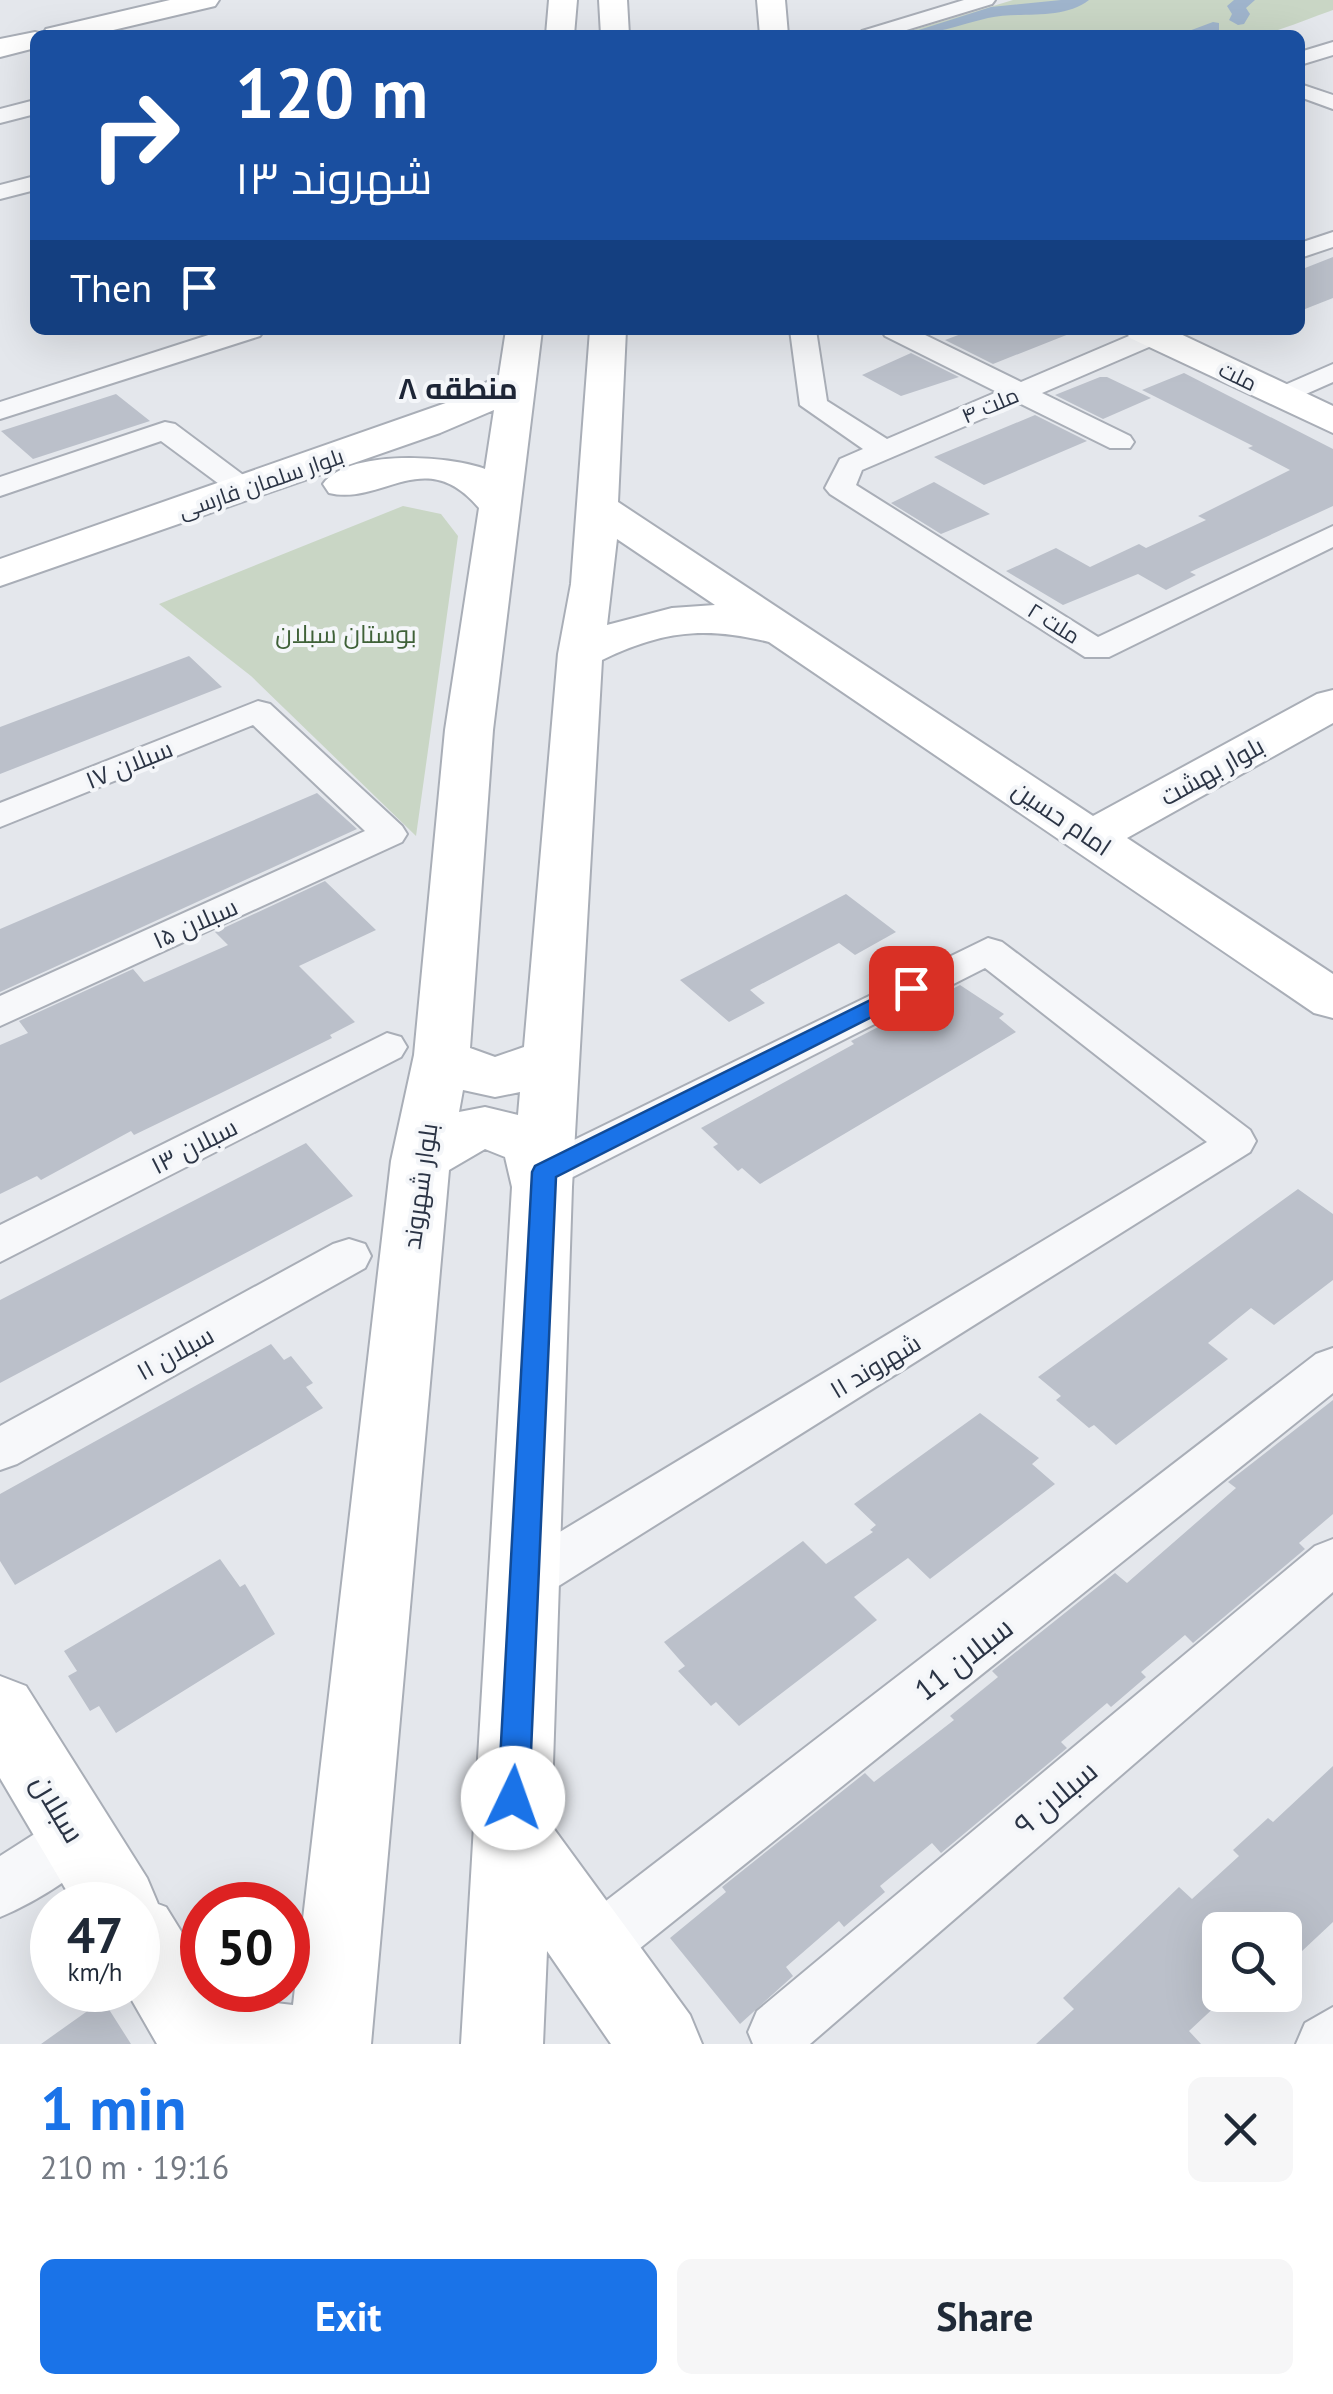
<!DOCTYPE html>
<html lang="en">
<head>
<meta charset="utf-8">
<style>
	:root { --surface:#fff; --page:#f6f6f7; --text:#1f2937; --muted:#747a83; --accent:#1a73e8 }
	body { margin:0; font-family:"PT Sans",Cairo,sans-serif; background:var(--page); color:var(--text); height:100vh; display:flex; flex-direction:column; font-size:38px; white-space:nowrap }
	* { box-sizing:border-box; margin:0 }
	p { font-size:32px; color:var(--muted) }
	.icon { flex:none; width:55px; height:55px; fill:none; stroke:currentColor; stroke-width:2; stroke-linecap:round; stroke-linejoin:round }
	.map { position:relative; height:2044px; overflow:hidden }
	.details { display:flex; flex-direction:column; background:var(--surface); flex:1 }
	.details>* { flex:none }
	.banner { position:absolute; left:30px; top:30px; width:1275px; height:305px; border-radius:15px; box-shadow:0 10px 40px #0002; background:#1a4fa0; color:#fff; overflow:hidden }
	.fabs { position:absolute; left:1202px; top:1912px; display:grid; gap:20px }
	.fabs a { display:grid; place-items:center; width:100px; height:100px; border-radius:15px; background:var(--surface); box-shadow:0 10px 40px #0002; font-size:50px }
	.speed { position:absolute; left:30px; top:1882px; display:flex; gap:20px; font-size:50px; font-weight:700; text-align:center }
	.speed>* { display:grid; place-content:center; width:130px; height:130px; border-radius:50%; background:var(--surface); box-shadow:0 10px 40px #0002; line-height:1 }
	.speed small { font-size:25px; font-weight:400 }
	.speed .limit { border:15px solid #d22; background:#fff; color:#111 }
	.pin { position:absolute; display:grid; place-items:center; width:85px; height:85px; color:#fff; margin:-42px; border-radius:20px; box-shadow:0 5px 15px #0006 }
	.me { position:absolute; width:110px; margin:-55px; rotate:3deg; stroke-linejoin:round; filter:drop-shadow(0 0 8px #0008) }
	.turn { display:flex; align-items:center; gap:35px; height:210px; padding:0 40px; font-size:45px }
	.turn .icon { width:130px; height:130px; stroke-width:2.5 }
	.turn b { display:block; font-size:70px; line-height:85px }
	.then { display:flex; align-items:center; height:95px; padding:0 40px; background:#0003; gap:20px; font-size:38px }
	.round { display:grid; place-items:center; flex:none; width:105px; height:105px; border-radius:15px; background:var(--page) }
	.overview { display:flex; align-items:center; justify-content:space-between; height:170px; padding:0 40px }
	h1 { font-size:60px; font-weight:700; line-height:75px; color:var(--accent) }
	.button { display:flex; gap:20px; margin-top:auto; padding:20px 40px }
	.button a { flex:1; height:115px; border-radius:15px; background:var(--accent); color:#fff; font-size:40px; font-weight:700; line-height:115px; text-align:center }
	.button a+a { background:var(--page); color:var(--text) }
	.map>svg:first-child { display:block }
</style>
</head>
<body>
<div class="map">
<svg width="1333" height="2044" viewBox="0 0 1333 2044">
	<rect width="100%" height="100%" fill="#e4e7ec"/>
	<!-- green -->
	<path fill="#c9d6c5" d="M 1013,0 L 1333,0 L 1333,10 C 1309,18 1282,31 1257,35 C 1232,39 1211,27 1187,35 L 897,35 Z
		M 403,506 L 441,514 L 458,536 L 416,836 L 251,676 L 159,604 Z"/>
	<g fill="none" stroke-linecap="round" stroke-linejoin="round">
		<!-- canal -->
		<path fill="#9fb4cc" fill-rule="evenodd" d="M 1061,0 L 1089,0 C 1062,21 1020,11 988,18 C 959,25 934,35 903,35 L 991,7 Z
			M 1234,0 L 1255,0 L 1246,8 L 1250,14 L 1244,24 L 1238,25 L 1229,20 L 1232,14 L 1227,6 Z
			M 1213,22 L 1219,23 L 1219,31 L 1178,35 Z"/>
	</g>
	<!-- building -->
	<path fill="#bbc0ca" d="M 1333,257 L 1333,298 L 1300,311 L 1300,270 Z
		M 985,330 L 1073,330 L 1074,332 L 993,364 L 945,340 L 969,331 L 975,334 Z
		M 911,353 L 959,377 L 901,396 L 862,375 Z
		M 1184,373 L 1333,449 L 1333,506 L 1190,572 L 1196,575 L 1166,590 L 1138,574 L 1063,605 L 1006,571 L 1056,548 L 1090,567 L 1139,544 L 1146,548 L 1206,520 L 1198,516 L 1290,470 L 1248,448 L 1253,446 L 1142,390 Z
		M 1100,377 L 1107,377 L 1151,398 L 1103,419 L 1055,395 Z
		M 116,394 L 150,421 L 33,459 L 1,431 Z
		M 1035,415 L 1087,441 L 984,485 L 934,457 Z
		M 934,482 L 990,514 L 941,534 L 891,503 Z
		M 189,656 L 222,687 L 0,774 L 0,727 Z
		M 317,793 L 357,829 L 0,992 L 0,929 Z
		M 325,881 L 376,930 L 299,966 L 355,1022 L 330,1035 L 332,1038 L 219,1094 L 134,1135 L 131,1131 L 41,1180 L 37,1176 L 0,1194 L 0,1045 L 28,1033 L 19,1021 L 133,969 L 144,982 L 228,945 L 215,932 Z
		M 846,894 L 896,932 L 855,955 L 839,943 L 750,990 L 765,1003 L 729,1022 L 680,980 Z
		M 960,985 L 1004,1014 L 999,1018 L 1016,1032 L 760,1184 L 742,1168 L 738,1171 L 713,1147 L 718,1144 L 701,1128 L 854,1044 L 851,1041 Z
		M 306,1143 L 353,1196 L 0,1383 L 0,1300 Z
		M 1298,1189 L 1333,1214 L 1333,1280 L 1274,1325 L 1251,1308 L 1208,1343 L 1228,1359 L 1116,1445 L 1094,1425 L 1089,1428 L 1056,1400 L 1061,1396 L 1038,1377 Z
		M 271,1344 L 284,1360 L 291,1356 L 313,1383 L 306,1387 L 323,1408 L 15,1585 L 0,1561 L 0,1494 Z
		M 1333,1400 L 1333,1514 L 1299,1543 L 1305,1549 L 1193,1643 L 1185,1635 L 1141,1672 L 1146,1677 L 1111,1707 L 1107,1703 L 1061,1742 L 1067,1748 L 941,1853 L 932,1843 L 880,1886 L 885,1892 L 844,1927 L 839,1921 L 786,1967 L 793,1976 L 740,2024 L 670,1938 L 726,1892 L 722,1887 L 865,1773 L 874,1782 L 954,1720 L 950,1716 L 998,1677 L 992,1671 L 1115,1573 L 1127,1583 L 1236,1488 L 1228,1482 Z
		M 980,1413 L 1039,1458 L 1032,1464 L 1055,1484 L 930,1579 L 908,1558 L 854,1597 L 877,1620 L 739,1726 L 716,1702 L 711,1706 L 678,1671 L 685,1666 L 664,1642 L 803,1541 L 826,1564 L 873,1532 L 870,1530 L 876,1525 L 854,1504 Z
		M 220,1559 L 240,1587 L 245,1584 L 275,1634 L 116,1733 L 99,1706 L 90,1711 L 68,1676 L 77,1671 L 64,1651 Z
		M 1333,1766 L 1333,1922 L 1285,1967 L 1285,1930 L 1220,1930 L 1220,2002 L 1189,2031 L 1201,2044 L 1036,2044 L 1074,2009 L 1063,1998 L 1179,1887 L 1192,1899 L 1239,1856 L 1233,1850 L 1268,1818 L 1273,1822 Z
		M 103,2000 L 131,2044 L 41,2044 Z"/>
	<g fill="none" stroke-linecap="round" stroke-linejoin="round">
		<!-- street casing -->
		<g stroke="#a9aeb7" stroke-width="4">
			<path id="street" d="M 964,0 L 995,0 L 992,4 L 890,35 L 859,35 L 862,31 Z
				M 1333,42 L 1333,55 L 1300,65 L 1300,52 Z
				M 1300,84 L 1333,95 L 1333,109 L 1300,97 Z
				M 35,100 L 35,114 L 0,123 L 0,109 Z
				M 35,176 L 35,190 L 0,199 L 0,185 Z
				M 1333,232 L 1333,247 L 1300,258 L 1300,243 Z
				M 224,330 L 264,330 L 260,336 L 0,419 L 0,402 Z
				M 790,330 L 816,330 L 827,401 L 887,439 L 997,392 L 885,336 L 881,330 L 915,330 L 1021,382 L 1143,330 L 1164,330 L 1167,335 L 1163,341 L 1042,393 L 1130,436 L 1134,442 L 1130,448 L 1110,448 L 1019,403 L 862,470 L 856,485 L 1098,637 L 1333,526 L 1333,547 L 1109,657 L 1085,657 L 830,494 L 825,488 L 840,459 L 863,449 L 800,405 Z
				M 1333,364 L 1333,382 L 1281,405 L 1267,397 L 1271,391 Z
				M 165,422 L 175,424 L 254,483 L 259,489 L 254,495 L 234,495 L 161,441 L 0,496 L 0,477 Z
				M 258,701 L 270,704 L 402,826 L 407,834 L 402,842 L 0,1026 L 0,996 L 365,831 L 253,725 L 0,827 L 0,803 Z
				M 988,938 L 1002,942 L 1250,1130 L 1256,1141 L 1250,1152 L 541,1597 L 523,1603 L 505,1597 L 497,1581 L 505,1565 L 1207,1142 L 985,968 L 559,1184 L 544,1189 L 529,1184 L 523,1173 L 529,1162 Z
				M 387,1033 L 401,1037 L 407,1047 L 401,1057 L 0,1262 L 0,1225 Z
				M 349,1239 L 365,1244 L 371,1256 L 365,1268 L 17,1464 L 0,1470 L 0,1426 L 333,1244 Z
				M 1333,1348 L 1333,1393 L 614,1969 L 593,1977 L 572,1969 L 564,1948 L 572,1927 L 1316,1354 Z
				M 1333,1539 L 1333,1592 L 810,2044 L 753,2044 L 748,2032 L 757,2011 L 1315,1546 Z
				M 78,1811 L 98,1819 L 106,1838 C 92,1870 33,1903 0,1917 L 0,1856 L 58,1819 Z
				M 1333,2007 L 1333,2044 L 1296,2044 L 1305,2023 Z"/>
		</g>
		<!-- secondary casing -->
		<g stroke="#a9aeb7" stroke-width="4">
			<path id="secondary" d="M 170,0 L 219,0 L 215,6 L 92,35 L 35,35 L 35,48 L 0,57 L 0,39 L 35,32 L 43,34 L 46,29 Z
				M 549,0 L 577,0 L 574,35 L 546,35 Z
				M 599,0 L 627,0 L 629,35 L 601,35 Z
				M 757,0 L 785,0 L 788,35 L 760,35 Z
				M 506,330 L 542,330 L 493,730 L 470,1048 L 495,1057 L 524,1047 L 558,654 L 571,584 L 590,330 L 626,330 L 618,502 L 1093,816 L 1317,694 L 1333,690 L 1333,723 L 1127,838 L 1333,974 L 1333,1018 L 1314,1013 L 769,642 C 704,626 662,631 602,660 L 572,1187 L 551,1825 L 690,2015 L 702,2044 L 611,2044 L 547,1951 L 543,2044 L 461,2044 L 512,1187 L 505,1157 L 485,1149 L 449,1170 L 371,2044 L 157,2044 L 126,1990 L 138,1990 L 138,1905 L 75,1905 L 0,1778 L 0,1676 L 26,1686 L 147,1878 L 158,1904 L 166,1907 L 202,1965 L 202,1990 L 218,1990 L 222,1997 L 293,2005 L 391,1161 L 414,1055 L 445,730 L 479,508 C 425,444 382,506 329,493 L 323,484 C 347,449 449,455 485,469 L 494,410 L 440,433 L 0,586 L 0,559 L 460,398 L 499,375 ZM 617,539 L 715,605 L 672,608 L 607,625 ZM 463,1090 L 495,1097 L 520,1092 L 518,1115 L 485,1107 L 459,1112 Z
				M 1125,330 L 1172,330 L 1333,406 L 1333,433 L 1130,338 Z"/>
		</g>
		<!-- street -->
		<use href="#street" fill="#f7f8fa" fill-rule="evenodd"/>
		<!-- secondary -->
		<use href="#secondary" fill="#fff" fill-rule="evenodd"/>
	</g>
	<!-- route -->
	<path fill="#1a73e8" stroke="#114b97" stroke-width="2.5" d="M 911,980 L 922,988 L 919,993 L 556,1177 L 529,1798 L 524,1808 L 513,1813 L 502,1808 L 498,1798 L 532,1172 L 535,1166 Z"/>
	<g text-anchor="middle" dominant-baseline="central" stroke-width="8" stroke-linejoin="round" paint-order="stroke">
		<!-- far-street labels -->
		<g font-size="22" fill="#2b3445" stroke="#f4f6f9">
			<text transform="translate(1238 376) rotate(26)">ملت</text>
			<text transform="translate(990 405) rotate(-23)">ملت ۴</text>
			<text transform="translate(261 483) rotate(-19)">بلوار سلمان فارسی</text>
			<text transform="translate(1054 623) rotate(32)">ملت ۲</text>
		</g>
		<!-- park labels -->
		<g font-size="25" fill="#3f6138" stroke="#f4f6f9">
			<text x="346" y="634">بوستان سبلان</text>
		</g>
		<!-- street labels -->
		<g font-size="25" fill="#2b3445" stroke="#f4f6f9">
			<text transform="translate(129 764) rotate(-22)">سبلان ۱۷</text>
			<text transform="translate(1212 771) rotate(-29)">بلوار بهشت</text>
			<text transform="translate(1062 818) rotate(34)">امام حسین</text>
			<text transform="translate(195 923) rotate(-24)">سبلان ۱۵</text>
			<text transform="translate(194 1146) rotate(-27)">سبلان ۱۳</text>
			<text transform="translate(420 1186) rotate(-82)">بلوار شهروند</text>
			<text transform="translate(175 1353) rotate(-29)">سبلان ۱۱</text>
			<text transform="translate(875 1366) rotate(-31)">شهروند ۱۱</text>
		</g>
		<!-- far-district labels -->
		<g font-size="30" font-weight="bold" fill="#1d2536" stroke="#f4f6f9">
			<text x="458" y="387">منطقه ۸</text>
		</g>
		<!-- near-street labels -->
		<g font-size="30" fill="#2b3445" stroke="#f4f6f9">
			<text transform="translate(963 1658) rotate(-38)">سبلان 11</text>
			<text transform="translate(1055 1797) rotate(-40)">سبلان ۹</text>
			<text transform="translate(59 1808) rotate(59)">سبلان</text>
		</g>
	</g>
</svg>
<div class="fabs">
<a><svg class="icon" aria-label="search" viewBox="0 0 24 24"><circle cx="10" cy="10" r="6"/><path d="M15 15l6 6"/></svg></a>
</div>
<div class="speed"><div>47<small>km/h</small></div><div class="limit">50</div></div>
<div class="pin" style="left:911px;top:988px;background:#d93025"><svg class="icon" aria-label="arrive" viewBox="0 0 24 24"><path d="M6 21V4h12l-3 4 3 4H6"/></svg></div>
<svg class="me" style="left:513px;top:1798px" viewBox="-20 -20 40 40"><circle r="19" fill="#fff"/><path d="M0-13L10 11 0 6-10 11z" fill="#1a73e8"/></svg>
<div class="banner">
<div class="turn"><svg class="icon" aria-label="right" viewBox="0 0 24 24"><path d="M7 20v-9h11M14 6l5 5-5 5"/></svg><div><b>120 m</b>شهروند ۱۳</div></div>
<div class="then">Then<svg class="icon" aria-label="arrive" viewBox="0 0 24 24"><path d="M6 21V4h12l-3 4 3 4H6"/></svg></div>
</div>
</div>
<section class="details">
<div class="overview"><div><h1>1 min</h1><p>210 m · 19:16</p></div><a class="round"><svg class="icon" aria-label="close" viewBox="0 0 24 24"><path d="M6 6l12 12M18 6L6 18"/></svg></a></div>
<div class="button"><a>Exit</a><a>Share</a></div>
</section>
</body>
</html>
